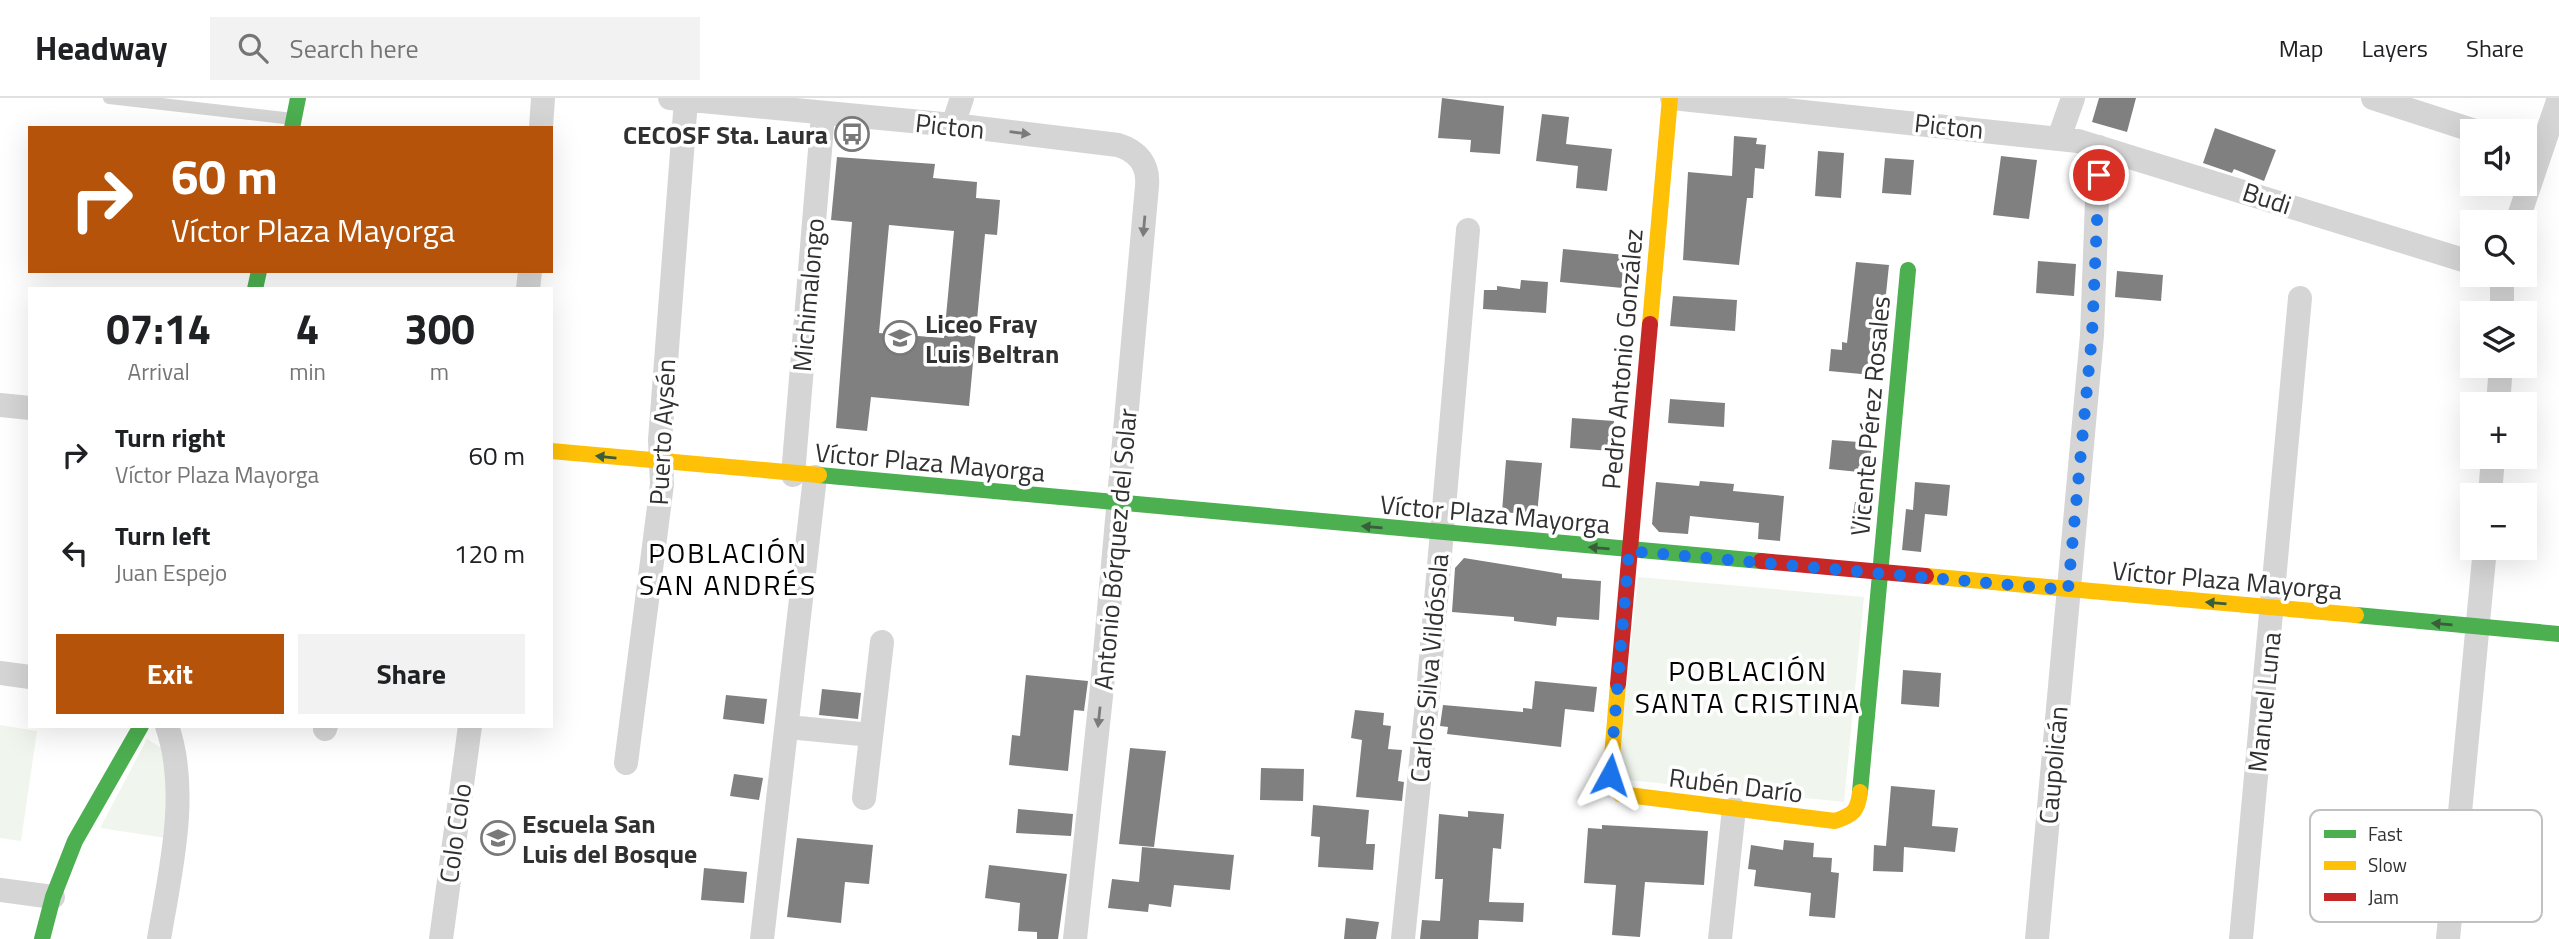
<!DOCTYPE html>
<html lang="en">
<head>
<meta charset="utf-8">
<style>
	:root { --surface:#fff; --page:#f2f2f2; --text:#202124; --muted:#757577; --line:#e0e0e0; --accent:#b45309 }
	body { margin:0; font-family:"Titillium Web",sans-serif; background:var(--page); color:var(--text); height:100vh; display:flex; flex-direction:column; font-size:26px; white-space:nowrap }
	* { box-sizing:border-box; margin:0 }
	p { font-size:23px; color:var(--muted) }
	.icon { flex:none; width:38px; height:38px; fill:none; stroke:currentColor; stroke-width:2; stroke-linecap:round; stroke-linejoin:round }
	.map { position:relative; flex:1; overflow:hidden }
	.side { position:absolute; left:28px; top:189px; width:525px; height:441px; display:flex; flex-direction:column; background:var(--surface); border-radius:0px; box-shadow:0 7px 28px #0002 }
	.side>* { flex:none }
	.guide { position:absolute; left:28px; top:28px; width:525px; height:147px; border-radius:0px; box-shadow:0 7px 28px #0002; background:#b45309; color:#fff; overflow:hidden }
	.fabs { position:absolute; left:2460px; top:21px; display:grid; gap:14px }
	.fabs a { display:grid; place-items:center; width:77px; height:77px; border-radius:0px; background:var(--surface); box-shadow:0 7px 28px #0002; font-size:35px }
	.pin { position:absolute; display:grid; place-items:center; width:60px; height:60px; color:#fff; margin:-30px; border:4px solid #fff; border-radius:50%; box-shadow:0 2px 7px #0007 }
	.me { position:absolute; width:77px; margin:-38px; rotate:5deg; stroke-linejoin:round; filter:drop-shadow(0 0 5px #0008) }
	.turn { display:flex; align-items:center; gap:24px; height:147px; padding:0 28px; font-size:32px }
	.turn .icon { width:91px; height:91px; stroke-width:2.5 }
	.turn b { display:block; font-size:49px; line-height:60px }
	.eta { display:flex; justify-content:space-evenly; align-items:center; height:119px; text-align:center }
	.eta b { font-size:42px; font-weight:700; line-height:49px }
	.cta { display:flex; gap:14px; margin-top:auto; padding:14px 28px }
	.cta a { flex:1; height:80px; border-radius:0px; background:var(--accent); color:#fff; font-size:28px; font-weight:700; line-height:80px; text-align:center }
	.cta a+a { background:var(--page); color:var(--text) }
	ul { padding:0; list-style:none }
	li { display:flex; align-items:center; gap:21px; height:98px; padding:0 28px }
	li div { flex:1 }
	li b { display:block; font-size:26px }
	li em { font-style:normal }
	header { display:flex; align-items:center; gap:42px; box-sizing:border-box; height:98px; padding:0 35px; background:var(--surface); border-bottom:2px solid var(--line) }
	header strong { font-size:33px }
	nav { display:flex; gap:38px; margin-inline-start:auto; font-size:24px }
	.search { width:490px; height:63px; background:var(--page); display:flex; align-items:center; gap:18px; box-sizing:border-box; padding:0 24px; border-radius:0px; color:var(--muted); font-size:26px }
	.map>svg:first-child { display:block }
</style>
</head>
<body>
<header>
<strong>Headway</strong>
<div class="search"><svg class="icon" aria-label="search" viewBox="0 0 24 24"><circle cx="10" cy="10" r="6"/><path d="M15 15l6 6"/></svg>Search here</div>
<nav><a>Map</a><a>Layers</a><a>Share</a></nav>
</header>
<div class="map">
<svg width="2559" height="841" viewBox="0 0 2559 841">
	<rect width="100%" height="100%" fill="#fff"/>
	<!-- green -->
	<path fill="#f0f6ed" d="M 1638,479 L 1864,499 L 1844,704 L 1617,681 Z
		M 0,627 L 37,633 L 21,743 L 0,740 Z
		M 147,641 L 165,652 L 166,740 L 100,730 Z"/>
	<!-- building -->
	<path fill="#808080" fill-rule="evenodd" d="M 1442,0 L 1504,8 L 1500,56 L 1470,54 L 1471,42 L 1438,40 Z
		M 2099,0 L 2136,0 L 2127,34 L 2092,24 Z
		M 1542,16 L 1569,19 L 1566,46 L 1612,51 L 1607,93 L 1576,90 L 1578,68 L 1536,63 Z
		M 2215,30 L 2276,52 L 2264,83 L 2234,71 L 2232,75 L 2203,65 Z
		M 1734,38 L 1757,40 L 1756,46 L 1766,47 L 1764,71 L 1755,70 L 1753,100 L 1747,100 L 1739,167 L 1683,162 L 1688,74 L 1732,78 Z
		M 1818,53 L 1844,55 L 1841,100 L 1815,98 Z
		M 2001,58 L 2037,62 L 2029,121 L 1993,117 Z
		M 837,59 L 935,66 L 933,80 L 977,84 L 976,100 L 1000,102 L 997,137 L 985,136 L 969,308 L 871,299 L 867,333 L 836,330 L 852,124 L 831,122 ZM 889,127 L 954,133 L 944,240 L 879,235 Z
		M 1885,60 L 1914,62 L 1911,97 L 1882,95 Z
		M 1563,151 L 1636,158 L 1633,191 L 1560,184 Z
		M 2038,163 L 2076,166 L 2074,198 L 2036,195 Z
		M 1856,164 L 1889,167 L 1884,215 L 1878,214 L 1872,277 L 1829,273 L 1831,251 L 1842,252 L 1842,244 L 1847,245 Z
		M 2117,173 L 2163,177 L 2161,203 L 2115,199 Z
		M 1521,182 L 1548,184 L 1546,215 L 1483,211 L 1484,192 L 1497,192 L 1497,188 L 1520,191 Z
		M 1673,198 L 1737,202 L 1735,233 L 1670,228 Z
		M 1670,301 L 1725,305 L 1724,329 L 1668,325 Z
		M 1572,320 L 1614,323 L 1611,353 L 1570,350 Z
		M 1832,342 L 1872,345 L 1869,375 L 1829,371 Z
		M 1506,362 L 1542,365 L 1537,417 L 1502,414 Z
		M 1700,383 L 1734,386 L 1733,393 L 1784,398 L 1780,443 L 1758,441 L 1759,425 L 1690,418 L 1688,436 L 1659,434 L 1652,426 L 1656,384 L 1699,388 Z
		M 1915,384 L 1950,387 L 1947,418 L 1925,416 L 1921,454 L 1902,452 L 1906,411 L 1913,412 Z
		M 1855,404 L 1866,405 L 1863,436 L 1850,434 Z
		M 1464,460 L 1562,476 L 1562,480 L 1601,483 L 1599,522 L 1557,519 L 1556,528 L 1514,523 L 1514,519 L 1452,514 L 1455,470 Z
		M 1903,572 L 1941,575 L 1939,609 L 1901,606 Z
		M 1026,577 L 1088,583 L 1084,613 L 1074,612 L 1068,673 L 1009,667 L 1012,637 L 1020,638 Z
		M 1535,583 L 1597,589 L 1594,614 L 1565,611 L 1561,649 L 1447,636 L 1448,629 L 1440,628 L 1443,607 L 1523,614 L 1523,610 L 1532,611 Z
		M 822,591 L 861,595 L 858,621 L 819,617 Z
		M 726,597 L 767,601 L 764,626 L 723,621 Z
		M 1355,612 L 1384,615 L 1383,627 L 1391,628 L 1388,651 L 1402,652 L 1398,683 L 1404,684 L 1402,703 L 1356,699 L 1362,642 L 1351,640 Z
		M 1130,650 L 1166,653 L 1154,749 L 1119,746 Z
		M 1261,670 L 1304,671 L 1303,703 L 1260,702 Z
		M 734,676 L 763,680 L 759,702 L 730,698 Z
		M 1891,688 L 1935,692 L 1932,728 L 1958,730 L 1955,754 L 1904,749 L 1903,774 L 1873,773 L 1874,747 L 1886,748 Z
		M 1313,707 L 1369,712 L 1366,746 L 1375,746 L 1373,772 L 1318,769 L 1320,739 L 1311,738 Z
		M 1018,711 L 1073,716 L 1071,738 L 1016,735 Z
		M 1468,713 L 1504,716 L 1501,751 L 1493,750 L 1489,804 L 1524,805 L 1523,824 L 1479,822 L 1478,841 L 1420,841 L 1422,822 L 1440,823 L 1443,781 L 1435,781 L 1439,716 L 1468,719 Z
		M 1602,727 L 1708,733 L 1704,787 L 1645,784 L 1640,839 L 1612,837 L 1616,787 L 1584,785 L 1588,730 L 1602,731 Z
		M 797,740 L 873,747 L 869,786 L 845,784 L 841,825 L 787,819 Z
		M 1784,742 L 1814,745 L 1813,759 L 1832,760 L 1831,774 L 1839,775 L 1835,820 L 1809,818 L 1811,795 L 1754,788 L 1756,772 L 1748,771 L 1751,747 L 1783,752 Z
		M 1142,749 L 1234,757 L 1230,792 L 1174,787 L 1171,809 L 1149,806 L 1148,814 L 1108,810 L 1112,781 L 1139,784 Z
		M 989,767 L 1067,776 L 1058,841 L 1037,841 L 1037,834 L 1018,833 L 1020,805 L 985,800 Z
		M 704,770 L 747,774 L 744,805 L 701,802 Z
		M 1346,820 L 1379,824 L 1376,841 L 1344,841 Z"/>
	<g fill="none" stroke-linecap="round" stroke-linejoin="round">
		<!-- lane -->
		<path stroke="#d5d5d5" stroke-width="12" d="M 109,0 L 293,21"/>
		<!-- street -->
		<path stroke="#d5d5d5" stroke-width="24" d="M 670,0 L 953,27 L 1118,47 C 1138,53 1149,67 1147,88 L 1102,589 L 1075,841
			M 1672,0 L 2078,43 L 2473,165
			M 2373,0 L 2475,33
			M 953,27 L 962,0
			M 541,30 L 543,0
			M 2059,40 L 2073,0
			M 2517,124 L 2559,0
			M 2502,177 L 2502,215
			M 528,191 L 530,173
			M 2498,306 L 2501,268
			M 0,307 L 30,310
			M 793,377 L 823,16
			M 2490,397 L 2493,359
			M 0,575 L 30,579
			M 788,629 L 871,637
			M 325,631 L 326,628
			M 626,665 L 662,386 L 660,342 L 686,2
			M 864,700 L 882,544
			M 0,792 L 53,799
			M 159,841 C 170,775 190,694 167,628
			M 441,841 L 470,628
			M 762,841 L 815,379
			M 1403,841 L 1428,595 L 1468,132
			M 1720,841 L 1734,711
			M 2037,841 L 2092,237 L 2099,49
			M 2241,841 L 2300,200
			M 2448,841 L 2485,450"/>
		<!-- fast -->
		<path stroke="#4caf50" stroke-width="16" d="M 292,30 L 298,0
			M 255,191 L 259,173
			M 819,377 L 1761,463
			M 2356,517 L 2559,536
			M 1860,694 L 1908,172
			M 42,841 L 53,799 L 75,743 L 141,628"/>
		<!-- slow -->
		<path stroke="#ffc107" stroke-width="16" d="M 1650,226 L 1670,0
			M 551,353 L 819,377
			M 1926,478 L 2356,517
			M 1618,586 L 1610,684 L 1620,696 L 1835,723 C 1853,717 1858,713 1860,694"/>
		<!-- jam -->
		<path stroke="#c62828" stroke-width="16" d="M 1761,463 L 1926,478
			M 1618,586 L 1650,226"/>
	</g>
	<!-- one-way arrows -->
	<defs><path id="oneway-solid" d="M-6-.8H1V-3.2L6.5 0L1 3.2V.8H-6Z" transform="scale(1.75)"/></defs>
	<g fill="#7b7b7b">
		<use href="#oneway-solid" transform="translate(1020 35) rotate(7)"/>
		<use href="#oneway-solid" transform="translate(1144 128) rotate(95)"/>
		<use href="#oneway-solid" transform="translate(1099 619) rotate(96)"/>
	</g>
	<g fill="#3a5d3c">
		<use href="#oneway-solid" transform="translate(606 359) rotate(-174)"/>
		<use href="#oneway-solid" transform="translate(1372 429) rotate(-175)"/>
		<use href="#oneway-solid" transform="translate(1599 450) rotate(-175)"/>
		<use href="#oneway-solid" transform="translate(2216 505) rotate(-175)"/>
		<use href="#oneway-solid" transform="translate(2442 526) rotate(-175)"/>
	</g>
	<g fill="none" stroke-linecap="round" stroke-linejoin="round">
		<!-- route -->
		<path stroke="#1a73e8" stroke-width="12" stroke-dasharray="0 21.6" d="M 1610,677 L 1629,453 L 2068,492 L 2092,237 L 2099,77"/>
	</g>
	<!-- icons -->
	<defs>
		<g id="bus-ring" transform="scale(1.75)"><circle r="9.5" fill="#fff" stroke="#797979" stroke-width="1.5"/><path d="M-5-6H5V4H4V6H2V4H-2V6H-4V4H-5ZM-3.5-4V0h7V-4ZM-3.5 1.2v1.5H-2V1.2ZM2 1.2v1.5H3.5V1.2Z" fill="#797979"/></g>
		<g id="school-ring" transform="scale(1.75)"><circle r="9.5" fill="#fff" stroke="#797979" stroke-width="1.5"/><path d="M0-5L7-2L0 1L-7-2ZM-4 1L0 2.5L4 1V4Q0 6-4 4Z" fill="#797979"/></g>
	</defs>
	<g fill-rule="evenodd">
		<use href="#bus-ring" x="852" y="36"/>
		<use href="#school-ring" x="900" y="240"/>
		<use href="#school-ring" x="498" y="740"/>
	</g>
	<g text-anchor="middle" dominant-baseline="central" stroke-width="7" stroke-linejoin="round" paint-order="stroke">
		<!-- street labels -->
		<g font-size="26" fill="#313131" stroke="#fff">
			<text transform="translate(950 28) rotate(6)">Picton</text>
			<text transform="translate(1949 28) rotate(6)">Picton</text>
			<text transform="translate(2267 100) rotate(18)">Budi</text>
			<text transform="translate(808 197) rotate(-85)">Michimalongo</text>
			<text transform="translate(1622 261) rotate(-85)">Pedro Antonio González</text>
			<text transform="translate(1870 318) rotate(-85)">Vicente Pérez Rosales</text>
			<text transform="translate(662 334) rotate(-87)">Puerto Aysén</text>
			<text transform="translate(930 364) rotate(5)">Víctor Plaza Mayorga</text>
			<text transform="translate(1495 416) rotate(5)">Víctor Plaza Mayorga</text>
			<text transform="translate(1115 451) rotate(-85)">Antonio Bórquez del Solar</text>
			<text transform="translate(2227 482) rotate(5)">Víctor Plaza Mayorga</text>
			<text transform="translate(1429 570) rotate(-85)">Carlos Silva Vildósola</text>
			<text transform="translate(2264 604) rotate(-84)">Manuel Luna</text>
			<text transform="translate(2053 667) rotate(-85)">Caupolicán</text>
			<text transform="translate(1736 687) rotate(7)">Rubén Darío</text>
			<text transform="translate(455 735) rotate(-82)">Colo Colo</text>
		</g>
		<!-- poi labels -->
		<g font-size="26" font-weight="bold" fill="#313131" stroke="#fff" text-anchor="start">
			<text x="828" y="36" text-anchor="end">CECOSF Sta. Laura</text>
			<text x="925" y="225">Liceo Fray<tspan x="925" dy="30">Luis Beltran</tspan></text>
			<text x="522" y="725">Escuela San<tspan x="522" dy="30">Luis del Bosque</tspan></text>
		</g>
		<!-- neighbourhood labels -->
		<g font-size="28" letter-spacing="2" fill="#000" stroke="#fff">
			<text x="728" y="454">POBLACIÓN<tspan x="728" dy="32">SAN ANDRÉS</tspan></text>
			<text x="1748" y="572">POBLACIÓN<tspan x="1748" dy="32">SANTA CRISTINA</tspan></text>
		</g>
	</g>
	<!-- legend -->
	<rect x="2310" y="712" width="232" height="112" rx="10" fill="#fff" stroke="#c1c1c1" stroke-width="2"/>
	<rect x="2324" y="732" width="32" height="8" fill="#4caf50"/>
	<rect x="2324" y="763" width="32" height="9" fill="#ffc107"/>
	<rect x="2324" y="795" width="32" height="8" fill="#c62828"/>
	<g font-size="19" fill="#313131">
		<text x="2368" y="743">Fast</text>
		<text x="2368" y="774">Slow</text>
		<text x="2368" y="806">Jam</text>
	</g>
</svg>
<div class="fabs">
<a><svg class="icon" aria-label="sound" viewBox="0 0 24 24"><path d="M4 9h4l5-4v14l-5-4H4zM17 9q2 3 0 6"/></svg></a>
<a><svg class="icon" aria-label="search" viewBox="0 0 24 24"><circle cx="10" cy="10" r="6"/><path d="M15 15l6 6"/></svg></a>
<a><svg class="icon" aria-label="layers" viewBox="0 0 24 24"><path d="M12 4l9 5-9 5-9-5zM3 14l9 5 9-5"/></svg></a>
<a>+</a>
<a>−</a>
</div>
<div class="pin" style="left:2099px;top:77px;background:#d93025"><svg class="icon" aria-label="arrive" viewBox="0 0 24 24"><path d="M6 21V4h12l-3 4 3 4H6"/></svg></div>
<svg class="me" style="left:1610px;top:677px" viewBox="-20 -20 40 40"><path d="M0-17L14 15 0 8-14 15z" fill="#1a73e8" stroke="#fff" stroke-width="4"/></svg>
<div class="guide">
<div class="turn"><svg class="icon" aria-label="right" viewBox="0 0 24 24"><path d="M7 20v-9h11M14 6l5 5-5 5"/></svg><div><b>60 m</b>Víctor Plaza Mayorga</div></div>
</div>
<section class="side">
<div class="eta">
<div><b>07:14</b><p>Arrival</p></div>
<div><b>4</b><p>min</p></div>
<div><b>300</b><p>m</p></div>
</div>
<ul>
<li><svg class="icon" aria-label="right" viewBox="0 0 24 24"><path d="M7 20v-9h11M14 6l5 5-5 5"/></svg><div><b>Turn right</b><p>Víctor Plaza Mayorga</p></div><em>60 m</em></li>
<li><svg class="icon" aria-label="left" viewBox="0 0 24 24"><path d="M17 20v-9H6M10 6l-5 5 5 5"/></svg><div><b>Turn left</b><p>Juan Espejo</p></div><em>120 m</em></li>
</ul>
<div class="cta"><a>Exit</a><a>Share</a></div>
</section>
</div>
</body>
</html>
